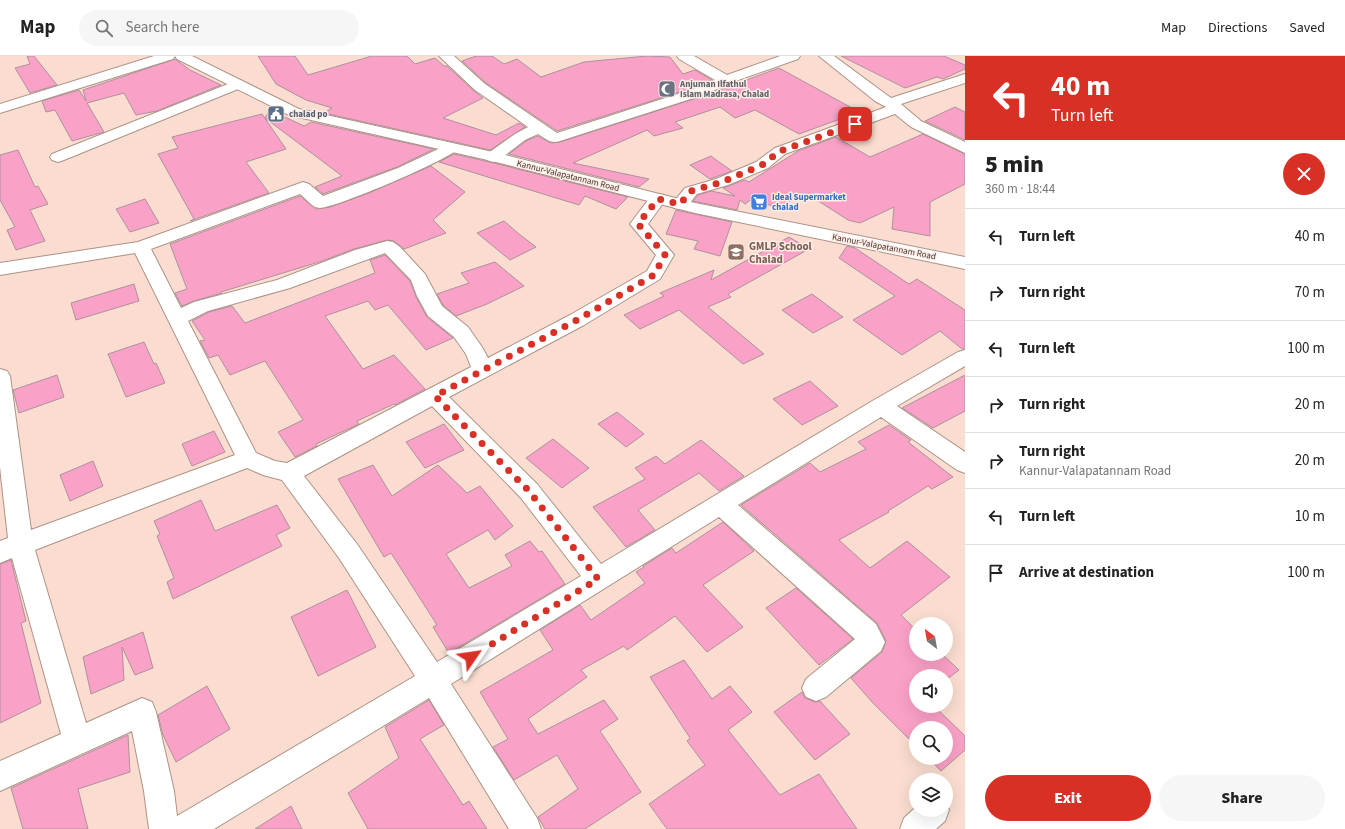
<!DOCTYPE html>
<html lang="en">
<head>
<meta charset="utf-8">
<style>
	:root { --surface:#fff; --page:#f6f6f6; --text:#222; --muted:#767676; --line:#e0e0e0; --accent:#d93025 }
	body { margin:0; font-family:"Source Sans 3",sans-serif; background:var(--page); color:var(--text); height:100vh; display:flex; flex-direction:column; font-size:15px; white-space:nowrap }
	* { box-sizing:border-box; margin:0 }
	p { font-size:13px; color:var(--muted) }
	.icon { flex:none; width:22px; height:22px; fill:none; stroke:currentColor; stroke-width:2; stroke-linecap:round; stroke-linejoin:round }
	.map { position:relative; flex:1; overflow:hidden }
	.panel { display:flex; flex-direction:column; background:var(--surface); width:380px }
	.panel>* { flex:none }
	.guide { background:#d93025; color:#fff; overflow:hidden }
	.needle { width:26px; rotate:329deg }
	.fabs { position:absolute; left:909px; top:561px; display:grid; gap:8px }
	.fabs a { display:grid; place-items:center; width:44px; height:44px; border-radius:50%; background:var(--surface); box-shadow:0 4px 16px #0002; font-size:20px }
	.pin { position:absolute; display:grid; place-items:center; width:34px; height:34px; color:#fff; margin:-17px; border-radius:8px; box-shadow:0 2px 6px #0006 }
	.me { position:absolute; width:44px; margin:-22px; rotate:58deg; stroke-linejoin:round; filter:drop-shadow(0 0 3px #0008) }
	.turn { display:flex; align-items:center; gap:14px; height:84px; padding:0 20px; font-size:18px }
	.turn .icon { width:52px; height:52px; stroke-width:2.5 }
	.turn b { display:block; font-size:28px; line-height:34px }
	.round { display:grid; place-items:center; flex:none; width:42px; height:42px; border-radius:21px; background:var(--page) }
	.headline { display:flex; align-items:center; justify-content:space-between; height:68px; padding:0 20px }
	h1 { font-size:24px; font-weight:800; line-height:30px }
	.action { display:flex; gap:8px; margin-top:auto; padding:8px 20px }
	.action a { flex:1; height:46px; border-radius:24px; background:var(--accent); color:#fff; font-size:16px; font-weight:800; line-height:46px; text-align:center }
	.action a+a { background:var(--page); color:var(--text) }
	ul { padding:0; list-style:none }
	li { display:flex; align-items:center; gap:12px; height:56px; padding:0 20px; border-top:1px solid var(--line) }
	li div { flex:1 }
	li b { display:block; font-size:15px }
	li em { font-style:normal }
	header { display:flex; align-items:center; gap:24px; box-sizing:border-box; height:56px; padding:0 20px; background:var(--surface); border-bottom:1px solid var(--line) }
	header strong { font-size:19px }
	nav { display:flex; gap:22px; margin-inline-start:auto; font-size:14px }
	.search { width:280px; height:36px; background:var(--page); display:flex; align-items:center; gap:10px; box-sizing:border-box; padding:0 14px; border-radius:22px; color:var(--muted); font-size:15px }
	main { display:flex; flex:1; min-height:0 }
	.map>svg:first-child { display:block }
</style>
</head>
<body>
<header>
<strong>Map</strong>
<div class="search"><svg class="icon" aria-label="search" viewBox="0 0 24 24"><circle cx="10" cy="10" r="6"/><path d="M15 15l6 6"/></svg>Search here</div>
<nav><a>Map</a><a>Directions</a><a>Saved</a></nav>
</header>
<main>
<div class="map">
<svg width="965" height="773" viewBox="0 0 965 773">
	<rect width="100%" height="100%" fill="#faddd0"/>
	<!-- building -->
	<path fill="#faa1c7" stroke="#ad919c" d="M 27,0 L 34,0 L 57,29 L 30,37 L 15,12 L 30,8 Z
		M 258,0 L 295,0 L 308,19 L 372,0 L 407,0 L 415,8 L 435,2 L 444,10 L 447,10 L 474,35 L 483,42 L 443,62 L 496,79 L 519,67 L 525,71 L 490,94 L 324,57 L 332,52 L 306,44 L 276,28 Z
		M 476,0 L 492,0 L 504,8 L 517,3 L 541,21 L 584,6 L 647,0 L 670,1 L 683,18 L 695,14 L 712,24 L 692,32 L 557,75 L 486,27 L 462,5 Z
		M 841,0 L 944,0 L 965,9 L 965,13 L 943,23 L 937,21 L 905,32 Z
		M 175,3 L 190,14 L 221,29 L 157,55 L 136,59 L 124,37 L 87,47 L 104,76 L 72,85 L 55,54 L 46,56 L 42,45 L 79,34 L 86,45 L 83,34 Z
		M 779,12 L 852,52 L 844,55 L 851,59 L 799,78 L 755,54 L 735,62 L 720,51 L 675,66 L 683,72 L 654,80 L 647,74 L 573,107 L 649,123 L 639,131 L 509,98 L 526,85 L 538,80 L 551,87 L 560,86 L 703,40 Z
		M 955,51 L 965,56 L 965,84 L 925,65 Z
		M 270,54 L 304,70 L 311,66 L 434,93 L 397,111 L 323,138 L 315,131 L 342,120 L 265,62 Z
		M 262,58 L 286,93 L 246,106 L 269,137 L 190,165 L 194,163 L 158,98 L 178,92 L 172,81 Z
		M 923,78 L 965,98 L 965,128 L 930,146 L 930,180 L 892,173 L 894,151 L 860,167 L 848,164 L 806,137 L 798,143 L 794,141 L 783,152 L 769,149 L 753,142 L 745,148 L 740,144 L 737,154 L 693,145 L 698,139 L 711,135 L 735,140 L 723,132 L 745,124 L 749,126 L 798,95 L 836,81 L 870,101 Z
		M 18,94 L 35,131 L 38,130 L 48,148 L 30,154 L 45,185 L 16,194 L 7,174 L 15,171 L 0,144 L 0,99 Z
		M 454,98 L 494,107 L 628,141 L 616,153 L 585,140 L 579,149 L 439,106 Z
		M 711,100 L 719,106 L 732,115 L 710,123 L 690,109 Z
		M 431,110 L 465,136 L 433,164 L 446,177 L 404,193 L 394,185 L 387,184 L 354,193 L 319,206 L 221,236 L 222,237 L 194,245 L 182,250 L 175,237 L 187,233 L 170,188 L 300,140 L 316,153 L 330,151 L 369,137 Z
		M 145,143 L 159,167 L 130,176 L 116,153 Z
		M 676,154 L 732,166 L 720,200 L 694,193 L 698,185 L 666,178 Z
		M 504,165 L 519,178 L 536,191 L 510,204 L 477,177 Z
		M 789,181 L 809,193 L 728,238 L 731,241 L 708,251 L 764,298 L 743,308 L 679,254 L 640,273 L 624,259 L 664,240 L 660,237 L 714,214 L 711,224 Z
		M 847,190 L 855,192 L 909,228 L 917,223 L 965,254 L 965,293 L 962,293 L 940,275 L 902,299 L 853,264 L 895,240 L 839,202 Z
		M 385,199 L 410,225 L 416,241 L 427,261 L 453,282 L 426,294 L 388,249 L 375,254 L 368,245 L 325,260 L 363,313 L 394,299 L 425,333 L 395,349 L 394,348 L 357,365 L 359,368 L 316,388 L 317,390 L 295,401 L 278,376 L 303,364 L 265,305 L 230,319 L 218,299 L 209,302 L 200,285 L 205,284 L 192,265 L 209,256 L 232,250 L 245,267 L 375,217 L 370,204 Z
		M 495,206 L 524,230 L 487,248 L 456,260 L 443,249 L 437,238 L 469,227 L 461,217 Z
		M 134,228 L 139,245 L 76,264 L 71,247 Z
		M 812,238 L 843,261 L 813,277 L 782,254 Z
		M 144,286 L 154,308 L 156,307 L 165,327 L 126,341 L 108,298 Z
		M 57,319 L 64,341 L 19,357 L 13,334 Z
		M 965,319 L 965,355 L 933,372 L 902,352 Z
		M 810,325 L 838,350 L 802,369 L 773,343 Z
		M 617,356 L 644,378 L 626,391 L 598,368 Z
		M 444,368 L 464,394 L 425,412 L 406,386 Z
		M 889,369 L 911,384 L 908,386 L 953,421 L 932,433 L 928,430 L 888,455 L 889,456 L 839,484 L 870,512 L 907,485 L 950,521 L 901,559 L 916,574 L 916,598 L 942,598 L 959,614 L 946,624 L 946,620 L 916,620 L 916,650 L 934,650 L 965,680 L 965,694 L 941,715 L 928,702 L 946,702 L 946,672 L 916,672 L 916,690 L 872,646 L 851,622 L 882,596 L 886,585 L 877,567 L 741,449 L 810,407 L 820,416 L 866,393 L 858,386 Z
		M 214,375 L 225,396 L 192,410 L 182,388 Z
		M 553,383 L 589,412 L 562,432 L 526,402 Z
		M 701,384 L 744,420 L 719,435 L 699,417 L 638,454 L 655,474 L 626,491 L 593,451 L 645,423 L 635,412 L 656,400 L 665,408 Z
		M 93,405 L 103,430 L 70,445 L 60,419 Z
		M 373,409 L 392,440 L 438,409 L 467,437 L 480,430 L 513,470 L 495,484 L 488,474 L 446,498 L 469,532 L 512,510 L 505,499 L 530,485 L 539,496 L 542,495 L 565,528 L 449,597 L 433,571 L 437,569 L 391,497 L 384,501 L 338,423 Z
		M 201,444 L 215,475 L 277,449 L 290,472 L 276,479 L 282,490 L 173,543 L 167,526 L 174,522 L 157,480 L 160,478 L 154,465 Z
		M 723,466 L 754,495 L 703,529 L 743,571 L 707,596 L 675,560 L 627,594 L 624,590 L 581,614 L 587,621 L 528,663 L 538,678 L 604,644 L 618,663 L 600,675 L 641,736 L 585,773 L 545,773 L 538,761 L 578,733 L 557,699 L 514,724 L 493,691 L 508,683 L 480,636 L 553,594 L 540,574 L 580,549 L 591,564 L 645,527 L 636,516 L 644,511 L 643,510 L 672,492 L 676,497 Z
		M 11,504 L 26,565 L 21,567 L 41,647 L 0,667 L 0,508 Z
		M 796,532 L 853,583 L 819,609 L 766,552 Z
		M 347,534 L 376,591 L 318,620 L 291,561 Z
		M 143,576 L 153,612 L 135,619 L 122,591 L 124,624 L 91,638 L 83,601 Z
		M 684,604 L 712,643 L 730,630 L 752,656 L 728,674 L 780,739 L 819,718 L 857,773 L 667,773 L 649,748 L 705,709 L 687,685 L 690,682 L 650,621 Z
		M 207,630 L 230,673 L 176,706 L 163,679 L 158,659 Z
		M 802,636 L 805,642 L 815,646 L 820,645 L 850,678 L 815,704 L 774,656 Z
		M 429,644 L 444,669 L 420,683 L 463,749 L 469,745 L 487,773 L 368,773 L 348,737 L 399,702 L 385,671 Z
		M 128,679 L 130,716 L 78,733 L 88,773 L 23,773 L 11,732 Z
		M 291,750 L 302,773 L 255,773 Z"/>
	<g fill="none" stroke-linecap="round" stroke-linejoin="round">
		<!-- minor casing -->
		<g stroke="#ad9286" stroke-width="2">
			<path id="minor" d="M 154,0 L 175,0 L 173,3 L 0,57 L 0,48 Z
				M 439,0 L 454,0 L 485,28 L 557,77 L 693,33 L 715,24 L 679,3 L 677,0 L 694,0 L 727,19 L 780,0 L 800,0 L 798,3 L 741,23 L 703,39 L 560,85 C 551,88 546,83 538,78 L 525,84 L 499,104 L 493,106 L 487,104 L 485,101 L 487,98 L 515,78 L 528,71 L 475,34 Z
				M 819,0 L 834,0 L 891,42 L 965,18 L 965,27 L 901,48 L 921,65 L 965,86 L 965,97 L 911,71 L 895,58 L 785,98 L 768,112 L 728,129 L 697,138 L 686,152 L 680,153 L 674,152 L 672,148 L 685,132 L 716,123 L 756,106 L 775,92 L 886,51 L 875,45 Z
				M 238,24 L 243,25 L 245,28 L 243,31 L 64,104 L 58,106 L 52,104 L 50,101 L 52,98 Z
				M 451,87 L 456,89 L 459,92 C 451,103 335,152 320,152 C 312,152 306,142 300,138 L 151,193 L 181,252 L 194,246 L 277,224 L 355,194 L 387,185 L 393,186 L 400,191 L 425,218 L 442,250 L 468,271 L 482,291 L 488,302 L 570,259 L 647,215 L 656,199 L 630,168 L 652,139 L 658,138 L 664,139 L 666,143 L 648,168 L 674,199 L 660,223 L 584,269 L 449,341 L 537,428 L 601,508 L 874,344 L 958,296 L 965,294 L 965,310 L 897,350 L 965,396 L 965,417 L 957,414 L 881,361 L 738,449 L 876,568 L 885,586 L 881,595 L 826,641 L 816,645 L 806,641 L 802,632 L 806,623 L 855,583 L 719,461 L 451,628 L 537,762 L 541,773 L 509,773 L 429,642 L 214,773 L 149,773 L 144,735 L 132,675 L 0,735 L 0,705 L 61,678 L 12,502 L 0,507 L 0,485 L 8,482 L 0,411 L 0,313 L 7,315 L 10,320 L 31,474 L 235,399 L 135,197 L 0,219 L 0,207 L 138,186 L 303,126 L 309,128 L 323,140 L 398,112 ZM 385,197 L 411,224 L 417,240 L 428,260 L 454,281 L 466,298 L 471,311 L 287,407 L 275,405 L 256,397 L 188,265 L 208,255 L 290,232 ZM 432,350 L 521,442 L 581,520 L 437,606 L 357,488 L 304,420 ZM 247,412 L 263,419 L 282,424 L 339,502 L 415,620 L 177,760 L 174,735 L 156,656 L 152,646 L 142,642 L 86,667 L 35,494 Z
				M 946,747 L 949,754 L 945,765 L 936,773 L 900,773 L 904,762 L 916,751 L 916,754 L 946,754 Z"/>
		</g>
		<!-- major casing -->
		<g stroke="#ad9286" stroke-width="2">
			<path id="major" d="M 175,0 L 192,0 L 299,53 L 493,96 L 695,147 L 965,201 L 965,213 L 695,157 L 492,105 L 289,59 L 177,3 Z"/>
		</g>
		<!-- minor -->
		<use href="#minor" fill="#fff" fill-rule="evenodd"/>
		<!-- major -->
		<use href="#major" fill="#fff" fill-rule="evenodd"/>
	</g>
	<g fill="none" stroke-linecap="round" stroke-linejoin="round">
		<!-- route -->
		<path stroke="#d93025" stroke-width="7" stroke-dasharray="0 12.6" d="M 471,601 L 598,523 L 529,435 L 435,340 L 577,264 L 654,219 L 665,199 L 638,168 L 658,143 L 680,148 L 691,135 L 722,126 L 762,109 L 780,95 L 855,68"/>
	</g>
	<!-- icons -->
	<defs>
		<g id="mosque-square" transform="scale(0.9)"><rect x="-9" y="-9" width="18" height="18" rx="4" fill="#6b7280" stroke="#ffede5"/><path d="M3.5-4.9A6 6 0 1 0 3.5 4.9A5 5 0 1 1 3.5-4.9Z" fill="#fff"/></g>
		<g id="civic-square" transform="scale(0.9)"><rect x="-9" y="-9" width="18" height="18" rx="4" fill="#5c6f8a" stroke="#ffede5"/><path d="M-.6-6.5H3V-4.5H.6V-3L4-1V1h2V6H-6V1h2V-1L-.6-3ZM-1.2 2.5V6h2.4V2.5Z" fill="#fff"/></g>
		<g id="supermarket-square" transform="scale(0.9)"><rect x="-9" y="-9" width="18" height="18" rx="4" fill="#3f7fe0" stroke="#ffede5"/><path d="M-6-5.5h2.5l.6 2H6L4.5 2H-2.5L-4.4-4H-6ZM-1.5 3.2a1.3 1.3 0 1 0 .1 0ZM3 3.2a1.3 1.3 0 1 0 .1 0Z" fill="#fff"/></g>
		<g id="school-square" transform="scale(0.9)"><rect x="-9" y="-9" width="18" height="18" rx="4" fill="#8d6e63" stroke="#ffede5"/><path d="M0-5L7-2L0 1L-7-2ZM-4 1L0 2.5L4 1V4Q0 6-4 4Z" fill="#fff"/></g>
	</defs>
	<g fill-rule="evenodd">
		<use href="#mosque-square" x="667" y="33"/>
		<use href="#civic-square" x="276" y="58"/>
		<use href="#supermarket-square" x="759" y="146"/>
		<use href="#school-square" x="736" y="196"/>
	</g>
	<g text-anchor="middle" dominant-baseline="central" stroke-width="3" stroke-linejoin="round" paint-order="stroke">
		<!-- far-worship labels -->
		<g font-size="9" font-weight="bold" fill="#5b616d" stroke="#ffede5" text-anchor="start">
			<text x="680" y="28">Anjuman Ilfathul<tspan x="680" dy="10">Islam Madrasa, Chalad</tspan></text>
		</g>
		<!-- far-service labels -->
		<g font-size="9" font-weight="bold" fill="#4e5e75" stroke="#ffede5" text-anchor="start">
			<text x="289" y="58">chalad po</text>
		</g>
		<!-- far-street labels -->
		<g font-size="9" fill="#413631" stroke="#ffede5">
			<text transform="translate(568 120) rotate(14)">Kannur-Valapatannam Road</text>
			<text transform="translate(884 191) rotate(11)">Kannur-Valapatannam Road</text>
		</g>
		<!-- far-shop labels -->
		<g font-size="9" font-weight="bold" fill="#366cbe" stroke="#ffede5" text-anchor="start">
			<text x="772" y="141">Ideal Supermarket<tspan x="772" dy="10">chalad</tspan></text>
		</g>
		<!-- education labels -->
		<g font-size="11" font-weight="bold" fill="#785e54" stroke="#ffede5" text-anchor="start">
			<text x="749" y="190">GMLP School<tspan x="749" dy="13">Chalad</tspan></text>
		</g>
	</g>
</svg>
<div class="fabs">
<a><svg class="needle" viewBox="-14 -14 28 28"><path d="M0-13l5 13h-10z" fill="#e53935"/><path d="M0 13l5-13h-10z" fill="#767676"/></svg></a>
<a><svg class="icon" aria-label="sound" viewBox="0 0 24 24"><path d="M4 9h4l5-4v14l-5-4H4zM17 9q2 3 0 6"/></svg></a>
<a><svg class="icon" aria-label="search" viewBox="0 0 24 24"><circle cx="10" cy="10" r="6"/><path d="M15 15l6 6"/></svg></a>
<a><svg class="icon" aria-label="layers" viewBox="0 0 24 24"><path d="M12 4l9 5-9 5-9-5zM3 14l9 5 9-5"/></svg></a>
</div>
<div class="pin" style="left:855px;top:68px;background:#d93025"><svg class="icon" aria-label="arrive" viewBox="0 0 24 24"><path d="M6 21V4h12l-3 4 3 4H6"/></svg></div>
<svg class="me" style="left:471px;top:601px" viewBox="-20 -20 40 40"><path d="M0-17L14 15 0 8-14 15z" fill="#d93025" stroke="#fff" stroke-width="4"/></svg>
</div>
<section class="panel">
<div class="guide">
<div class="turn"><svg class="icon" aria-label="left" viewBox="0 0 24 24"><path d="M17 20v-9H6M10 6l-5 5 5 5"/></svg><div><b>40 m</b>Turn left</div></div>
</div>
<div class="headline"><div><h1>5 min</h1><p>360 m · 18:44</p></div><a class="round" style="background:#d93025;color:#fff"><svg class="icon" aria-label="close" viewBox="0 0 24 24"><path d="M6 6l12 12M18 6L6 18"/></svg></a></div>
<ul>
<li><svg class="icon" aria-label="left" viewBox="0 0 24 24"><path d="M17 20v-9H6M10 6l-5 5 5 5"/></svg><div><b>Turn left</b></div><em>40 m</em></li>
<li><svg class="icon" aria-label="right" viewBox="0 0 24 24"><path d="M7 20v-9h11M14 6l5 5-5 5"/></svg><div><b>Turn right</b></div><em>70 m</em></li>
<li><svg class="icon" aria-label="left" viewBox="0 0 24 24"><path d="M17 20v-9H6M10 6l-5 5 5 5"/></svg><div><b>Turn left</b></div><em>100 m</em></li>
<li><svg class="icon" aria-label="right" viewBox="0 0 24 24"><path d="M7 20v-9h11M14 6l5 5-5 5"/></svg><div><b>Turn right</b></div><em>20 m</em></li>
<li><svg class="icon" aria-label="right" viewBox="0 0 24 24"><path d="M7 20v-9h11M14 6l5 5-5 5"/></svg><div><b>Turn right</b><p>Kannur-Valapatannam Road</p></div><em>20 m</em></li>
<li><svg class="icon" aria-label="left" viewBox="0 0 24 24"><path d="M17 20v-9H6M10 6l-5 5 5 5"/></svg><div><b>Turn left</b></div><em>10 m</em></li>
<li><svg class="icon" aria-label="arrive" viewBox="0 0 24 24"><path d="M6 21V4h12l-3 4 3 4H6"/></svg><div><b>Arrive at destination</b></div><em>100 m</em></li>
</ul>
<div class="action"><a>Exit</a><a>Share</a></div>
</section>
</main>
</body>
</html>
